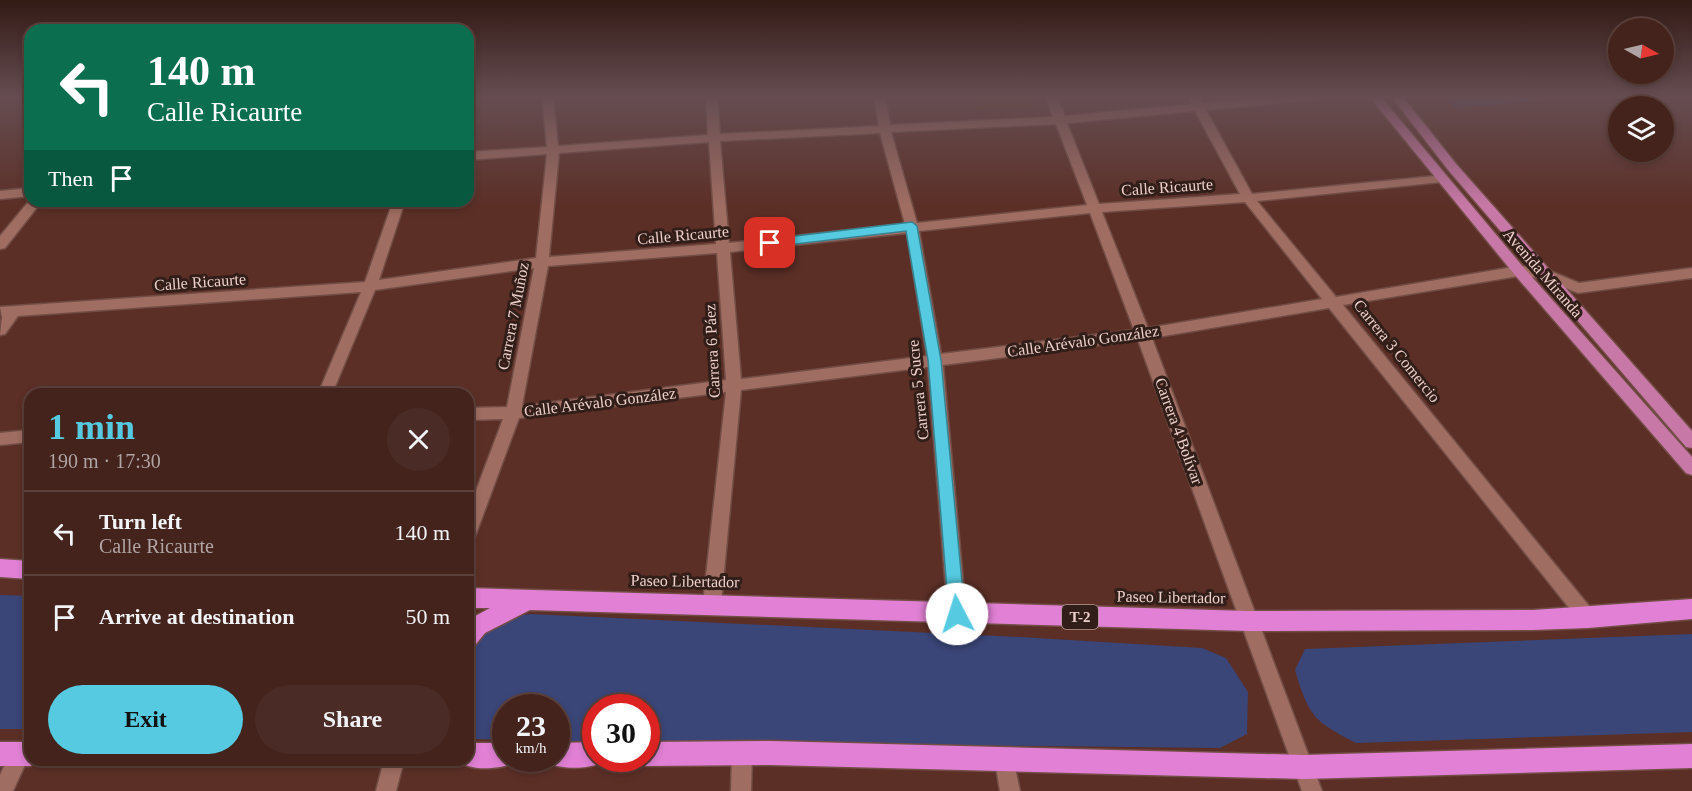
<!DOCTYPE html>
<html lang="en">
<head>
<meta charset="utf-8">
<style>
	:root { --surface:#44231c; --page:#4b2b25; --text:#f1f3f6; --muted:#afa4a3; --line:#5c403b; --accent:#55cae0 }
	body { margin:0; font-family:Georgia,serif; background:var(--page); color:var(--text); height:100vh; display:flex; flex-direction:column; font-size:22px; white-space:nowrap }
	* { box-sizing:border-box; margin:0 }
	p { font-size:20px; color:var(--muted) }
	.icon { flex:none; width:33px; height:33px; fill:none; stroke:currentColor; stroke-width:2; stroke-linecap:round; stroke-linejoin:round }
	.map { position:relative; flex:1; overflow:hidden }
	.panel { position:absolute; left:24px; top:388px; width:450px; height:378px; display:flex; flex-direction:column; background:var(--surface); border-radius:18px; box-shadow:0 3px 9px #0003,0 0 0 2px var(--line) }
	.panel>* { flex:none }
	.guide { position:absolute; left:24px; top:24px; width:450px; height:183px; border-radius:18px; box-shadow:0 3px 9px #0003,0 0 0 2px var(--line); background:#0b6e4f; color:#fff; overflow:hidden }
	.needle { width:39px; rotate:98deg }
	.tools { position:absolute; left:1608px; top:18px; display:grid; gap:12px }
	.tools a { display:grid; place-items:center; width:66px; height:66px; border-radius:50%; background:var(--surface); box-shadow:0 3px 9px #0003,0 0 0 2px var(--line); font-size:30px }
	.speed { position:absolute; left:492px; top:694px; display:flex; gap:12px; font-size:30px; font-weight:700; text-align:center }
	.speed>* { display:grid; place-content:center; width:78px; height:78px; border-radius:50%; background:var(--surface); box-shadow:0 3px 9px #0003,0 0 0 2px var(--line); line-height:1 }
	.speed small { font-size:15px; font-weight:400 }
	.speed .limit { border:9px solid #d22; background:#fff; color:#111 }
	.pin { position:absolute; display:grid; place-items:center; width:51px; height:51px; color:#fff; margin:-26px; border-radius:12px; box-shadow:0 3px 9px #0006 }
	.me { position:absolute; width:66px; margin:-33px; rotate:355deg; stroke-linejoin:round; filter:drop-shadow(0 0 4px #0008) }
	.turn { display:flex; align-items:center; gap:21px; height:126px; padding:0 24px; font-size:27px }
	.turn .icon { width:78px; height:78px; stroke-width:2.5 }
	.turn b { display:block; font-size:42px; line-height:51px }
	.then { display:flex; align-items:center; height:57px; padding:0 24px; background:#0003; gap:12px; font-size:22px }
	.round { display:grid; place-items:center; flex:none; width:63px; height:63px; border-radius:32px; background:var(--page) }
	.head { display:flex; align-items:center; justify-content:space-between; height:102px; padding:0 24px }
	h1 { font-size:36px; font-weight:700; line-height:45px; color:var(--accent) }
	.button { display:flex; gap:12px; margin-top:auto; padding:12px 24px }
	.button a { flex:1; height:69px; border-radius:36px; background:var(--accent); color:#111; font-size:24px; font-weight:700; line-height:69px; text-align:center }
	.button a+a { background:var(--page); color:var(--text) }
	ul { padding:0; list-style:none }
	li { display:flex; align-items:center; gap:18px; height:84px; padding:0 24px; border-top:2px solid var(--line) }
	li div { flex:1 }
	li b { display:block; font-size:22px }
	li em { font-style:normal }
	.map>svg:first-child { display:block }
</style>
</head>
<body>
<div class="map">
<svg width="1692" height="791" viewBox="0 0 1692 791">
	<rect width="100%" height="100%" fill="#5b2f26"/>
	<!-- green -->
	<path fill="#3a4578" d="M 1444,96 L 1567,96 L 1570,98 L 1455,108 Z
		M 0,595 L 30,596 L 30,729 L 0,729 Z
		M 531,614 L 1020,637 L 1202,648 L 1226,658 L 1248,692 L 1247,734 L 1220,748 L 647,742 L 646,708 L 596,708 L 595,741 L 557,741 L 556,708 L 506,708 L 505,740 L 475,739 L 468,734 L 468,646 C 487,626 504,617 531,614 Z
		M 1692,634 L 1692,732 L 1356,743 C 1314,721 1309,717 1295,670 L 1305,649 Z"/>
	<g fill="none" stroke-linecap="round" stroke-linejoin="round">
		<!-- minor casing -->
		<g stroke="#724d45" stroke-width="3">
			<path id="minor" d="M 542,96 L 553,96 L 558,146 L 708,135 L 706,96 L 717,96 L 720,134 L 879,126 L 874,96 L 885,96 L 890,125 L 1053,117 L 1046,96 L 1056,96 L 1065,116 L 1192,104 L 1188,96 L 1198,96 L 1203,103 L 1287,96 L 1325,96 L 1320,99 L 1206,110 L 1252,194 L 1445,175 L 1445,181 L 1441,182 L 1257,201 L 1336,297 L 1519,266 L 1543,268 L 1579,283 L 1692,268 L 1692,278 L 1578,293 L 1541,278 L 1519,276 L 1343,305 L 1594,612 L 1597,618 L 1594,624 L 1588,626 L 1582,624 L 1329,308 L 1152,338 L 1322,791 L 1302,791 L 1138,340 L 943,365 L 966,614 L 963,620 L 957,622 L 951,620 L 948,614 L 928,367 L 741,390 L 721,604 L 718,610 L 712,612 L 706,610 L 703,604 L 726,392 L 519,418 L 476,534 L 474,539 L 468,541 L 468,512 L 503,419 L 468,420 L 468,408 L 507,407 L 534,268 L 375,290 L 332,394 L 318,394 L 361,292 L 18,316 L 5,334 L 0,335 L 2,317 L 0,307 L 365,282 L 393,201 L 405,201 L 379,280 L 536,258 L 547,154 L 468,160 L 468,152 L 547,147 ZM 1195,111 L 1240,194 L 1099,204 L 1067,123 ZM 1056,124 L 1087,205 L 917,223 L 891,132 ZM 880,133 L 905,224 L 729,243 L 720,141 ZM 709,142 L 716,244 L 549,257 L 559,153 ZM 1245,202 L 1322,299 L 1148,328 L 1102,212 ZM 1090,213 L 1134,330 L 941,354 L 919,231 ZM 907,233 L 927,356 L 741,379 L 730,252 ZM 717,253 L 726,380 L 522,406 L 548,266 Z
				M 30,188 L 30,196 L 0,199 L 0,191 Z
				M 30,200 L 42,201 L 5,248 L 0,249 L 0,236 Z
				M 30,430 L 30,442 L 0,445 L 0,433 Z
				M 742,743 L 749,746 L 752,753 L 751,791 L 731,791 L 732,753 L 735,746 Z
				M 20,744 L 27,747 L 30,754 L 13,791 L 0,791 L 0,775 L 13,747 Z
				M 1005,751 L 1012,754 L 1020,791 L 1000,791 L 995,761 L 998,754 Z
				M 384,760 L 404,760 L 396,791 L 376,791 Z"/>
		</g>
		<!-- major casing -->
		<g stroke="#724d45" stroke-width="3">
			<path id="major" d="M 1369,96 L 1380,96 L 1524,268 L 1692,457 L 1692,475 L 1686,473 L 1514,274 Z
				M 1391,96 L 1402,96 L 1457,165 L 1692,431 L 1692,448 L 1686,447 L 1449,171 Z"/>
		</g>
		<!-- highway casing -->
		<g stroke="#724d45" stroke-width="3">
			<path id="highway" d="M 0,559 L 30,561 L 30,579 L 0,577 Z
				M 468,588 L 1248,611 L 1533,610 L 1692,599 L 1692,619 L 1588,628 L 1533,630 L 1248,631 L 530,610 L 485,633 L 476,644 L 468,647 L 468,620 L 490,608 L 468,608 Z
				M 771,741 L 1304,755 L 1692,744 L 1692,768 L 1304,779 L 771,765 L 646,766 L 638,762 L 636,759 L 646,759 L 646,742 Z
				M 0,742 L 30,742 L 30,760 L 39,760 L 38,762 L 30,766 L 0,766 Z
				M 596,742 L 596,759 L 606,759 L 604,762 C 589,769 563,770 548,763 L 546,759 L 556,759 L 556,743 Z
				M 468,743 L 506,743 L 506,759 L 516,759 L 514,763 C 501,769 468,772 459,760 L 468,760 Z"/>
		</g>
		<!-- minor -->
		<use href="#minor" fill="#9f6d62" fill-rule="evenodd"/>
		<!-- major -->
		<use href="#major" fill="#c778a6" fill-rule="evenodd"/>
		<!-- highway -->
		<use href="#highway" fill="#e180d4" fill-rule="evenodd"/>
	</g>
	<!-- wall -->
	<path fill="#653209" d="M 972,96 L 1038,96 L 1037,103 L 1035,103 L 1034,107 L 976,110 Z"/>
	<!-- sky -->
	<linearGradient id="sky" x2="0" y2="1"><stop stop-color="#321a15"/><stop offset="0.47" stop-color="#664d52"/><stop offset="1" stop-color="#664d52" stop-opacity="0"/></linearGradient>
	<rect width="1692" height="206" fill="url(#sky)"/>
	<!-- route -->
	<path fill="#55cae0" stroke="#378392" stroke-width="1.5" d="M 912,222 L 917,226 L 941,360 L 965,614 L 963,619 L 957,621 L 952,619 L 949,614 L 928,360 L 906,231 L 770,247 L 764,243 L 770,239 Z"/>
	<g text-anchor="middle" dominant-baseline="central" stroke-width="6" stroke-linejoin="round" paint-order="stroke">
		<!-- shield labels -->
		<rect fill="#321e19" stroke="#b49a94" stroke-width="1.5" x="1062" y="605" width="36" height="24" rx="4.5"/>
		<g font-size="15" font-weight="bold" fill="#eccfc9">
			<text x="1080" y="617">T-2</text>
		</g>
		<!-- street labels -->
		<g font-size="16" fill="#eccfc9" stroke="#321e19">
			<text transform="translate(1167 187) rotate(-4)">Calle Ricaurte</text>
			<text transform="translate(683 235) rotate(-5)">Calle Ricaurte</text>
			<text transform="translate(1543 273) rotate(49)">Avenida Miranda</text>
			<text transform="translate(200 282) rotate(-4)">Calle Ricaurte</text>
			<text transform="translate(513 316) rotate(-79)">Carrera 7 Muñoz</text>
			<text transform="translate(1083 341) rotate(-8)">Calle Arévalo González</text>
			<text transform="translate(712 351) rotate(-93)">Carrera 6 Páez</text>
			<text transform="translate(1397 351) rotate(51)">Carrera 3 Comercio</text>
			<text transform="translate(918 390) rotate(-96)">Carrera 5 Sucre</text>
			<text transform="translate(600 402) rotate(-7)">Calle Arévalo González</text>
			<text transform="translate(1179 431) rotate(70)">Carrera 4 Bolívar</text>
			<text transform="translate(685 581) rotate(1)">Paseo Libertador</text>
			<text transform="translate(1171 597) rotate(1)">Paseo Libertador</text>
		</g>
	</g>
</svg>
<div class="tools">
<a><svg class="needle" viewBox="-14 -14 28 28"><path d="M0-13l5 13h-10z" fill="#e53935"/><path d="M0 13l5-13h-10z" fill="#afa4a3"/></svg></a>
<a><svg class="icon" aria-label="layers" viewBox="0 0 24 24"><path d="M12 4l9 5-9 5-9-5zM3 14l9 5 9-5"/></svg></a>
</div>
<div class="speed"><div>23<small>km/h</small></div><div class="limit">30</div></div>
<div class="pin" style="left:770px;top:243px;background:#d93025"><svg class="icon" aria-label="arrive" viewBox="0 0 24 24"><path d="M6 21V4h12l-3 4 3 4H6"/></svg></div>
<svg class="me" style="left:957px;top:614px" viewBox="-20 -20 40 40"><circle r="19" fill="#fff"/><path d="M0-13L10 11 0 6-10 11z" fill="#55cae0"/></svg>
<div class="guide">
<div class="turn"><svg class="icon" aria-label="left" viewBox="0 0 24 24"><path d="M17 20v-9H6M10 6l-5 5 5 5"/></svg><div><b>140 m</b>Calle Ricaurte</div></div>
<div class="then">Then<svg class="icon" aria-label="arrive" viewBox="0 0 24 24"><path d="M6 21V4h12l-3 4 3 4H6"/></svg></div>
</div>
<section class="panel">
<div class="head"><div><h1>1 min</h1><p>190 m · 17:30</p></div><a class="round"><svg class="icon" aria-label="close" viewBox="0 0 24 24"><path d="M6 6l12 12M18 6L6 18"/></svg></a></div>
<ul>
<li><svg class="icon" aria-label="left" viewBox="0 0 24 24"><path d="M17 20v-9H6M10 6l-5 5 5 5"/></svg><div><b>Turn left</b><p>Calle Ricaurte</p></div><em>140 m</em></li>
<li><svg class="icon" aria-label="arrive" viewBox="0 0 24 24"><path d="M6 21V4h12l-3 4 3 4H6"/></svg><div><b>Arrive at destination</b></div><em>50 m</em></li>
</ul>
<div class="button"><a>Exit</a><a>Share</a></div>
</section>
</div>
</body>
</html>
